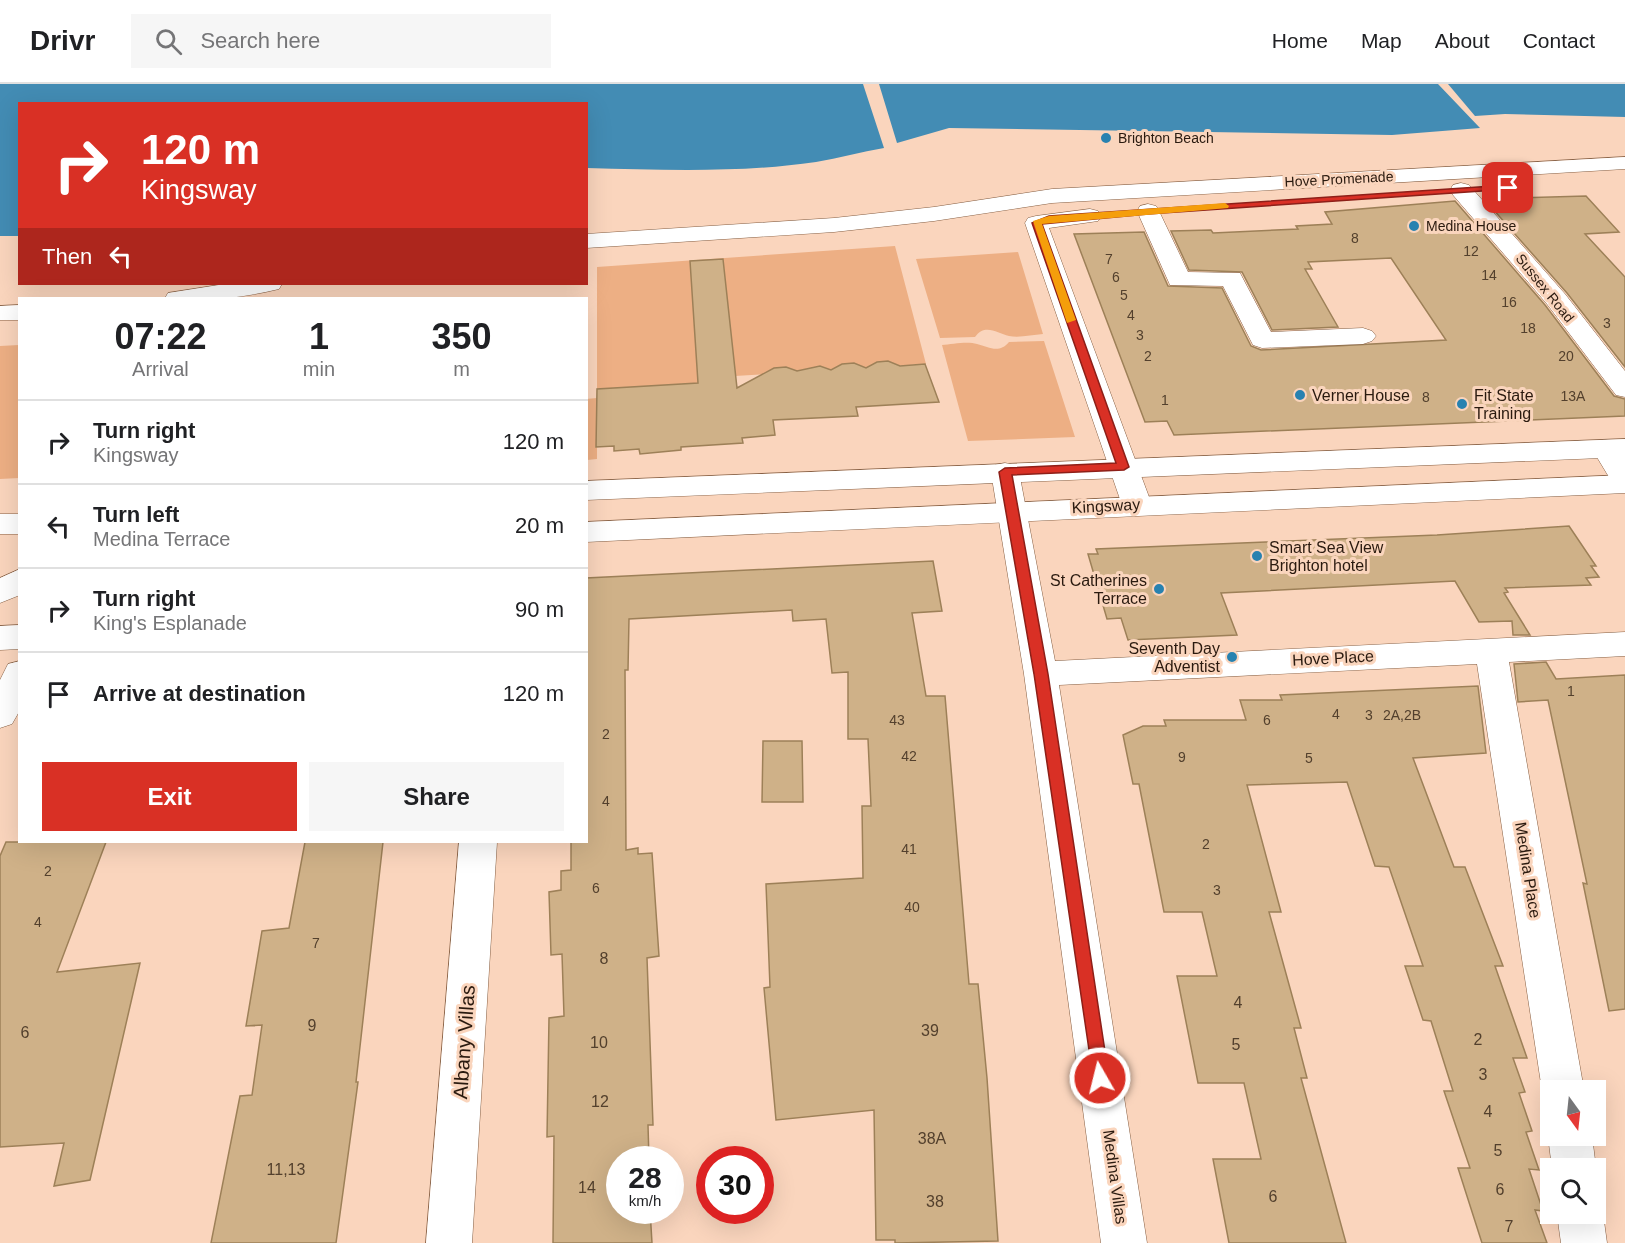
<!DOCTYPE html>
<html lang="en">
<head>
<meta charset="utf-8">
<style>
	:root { --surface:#fff; --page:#f6f6f6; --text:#202124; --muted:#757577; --line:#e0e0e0; --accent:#d93025 }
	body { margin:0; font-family:Arial,sans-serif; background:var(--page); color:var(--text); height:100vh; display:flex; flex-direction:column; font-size:22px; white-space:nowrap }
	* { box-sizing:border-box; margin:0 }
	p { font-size:20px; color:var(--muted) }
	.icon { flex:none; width:33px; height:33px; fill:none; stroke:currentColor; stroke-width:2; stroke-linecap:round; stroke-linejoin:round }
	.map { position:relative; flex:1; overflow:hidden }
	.drawer { position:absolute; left:18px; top:213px; width:570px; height:546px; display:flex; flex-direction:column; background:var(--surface); border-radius:0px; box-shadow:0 6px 24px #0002 }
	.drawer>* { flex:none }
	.top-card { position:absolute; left:18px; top:18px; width:570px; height:183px; border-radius:0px; box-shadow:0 6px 24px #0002; background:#d93025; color:#fff; overflow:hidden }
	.needle { width:39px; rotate:165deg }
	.buttons { position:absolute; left:1540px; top:996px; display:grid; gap:12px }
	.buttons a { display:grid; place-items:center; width:66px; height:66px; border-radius:0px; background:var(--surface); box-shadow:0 6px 24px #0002; font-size:30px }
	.speed { position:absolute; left:606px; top:1062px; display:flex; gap:12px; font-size:30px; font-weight:700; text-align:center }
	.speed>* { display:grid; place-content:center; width:78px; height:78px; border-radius:50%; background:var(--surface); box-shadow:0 6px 24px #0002; line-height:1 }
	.speed small { font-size:15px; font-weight:400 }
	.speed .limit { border:9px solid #d22; background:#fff; color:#111 }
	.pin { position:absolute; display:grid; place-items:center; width:51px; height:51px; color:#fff; margin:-26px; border-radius:12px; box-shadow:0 3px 9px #0006 }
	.me { position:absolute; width:66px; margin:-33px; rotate:352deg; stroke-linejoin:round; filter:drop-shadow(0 0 4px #0008) }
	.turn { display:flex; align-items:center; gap:21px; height:126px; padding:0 24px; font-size:27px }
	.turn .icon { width:78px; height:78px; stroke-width:2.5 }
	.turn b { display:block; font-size:42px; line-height:51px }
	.then { display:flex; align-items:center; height:57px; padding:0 24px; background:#0003; gap:12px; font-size:22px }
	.eta { display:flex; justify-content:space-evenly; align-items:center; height:102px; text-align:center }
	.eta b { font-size:36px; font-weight:600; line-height:42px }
	.cta { display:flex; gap:12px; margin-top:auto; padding:12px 24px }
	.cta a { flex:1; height:69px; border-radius:0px; background:var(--accent); color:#fff; font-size:24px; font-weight:600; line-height:69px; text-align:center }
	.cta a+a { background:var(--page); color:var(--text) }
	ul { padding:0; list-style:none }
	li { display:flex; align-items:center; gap:18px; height:84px; padding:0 24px; border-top:2px solid var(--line) }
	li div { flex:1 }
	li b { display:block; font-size:22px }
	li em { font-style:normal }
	header { display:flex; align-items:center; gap:36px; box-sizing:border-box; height:84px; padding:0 30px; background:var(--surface); border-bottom:2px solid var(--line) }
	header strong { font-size:28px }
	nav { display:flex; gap:33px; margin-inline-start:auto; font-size:21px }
	.search { width:420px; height:54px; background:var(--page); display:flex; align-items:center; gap:15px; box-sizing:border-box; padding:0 21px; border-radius:0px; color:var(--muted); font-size:22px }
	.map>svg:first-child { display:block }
</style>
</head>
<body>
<header>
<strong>Drivr</strong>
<div class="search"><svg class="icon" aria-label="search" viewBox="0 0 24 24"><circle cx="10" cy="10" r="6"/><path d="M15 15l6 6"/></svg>Search here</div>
<nav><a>Home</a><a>Map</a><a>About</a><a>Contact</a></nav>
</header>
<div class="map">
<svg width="1625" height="1159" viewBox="0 0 1625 1159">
	<rect width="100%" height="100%" fill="#fad5bd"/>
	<!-- green -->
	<path fill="#edaf84" d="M 895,162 L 926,280 L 735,292 L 667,317 L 597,310 L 597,183 Z
		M 1018,168 L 1043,250 C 1032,251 1019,254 1009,252 C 997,249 985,239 975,253 L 940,254 L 916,175 Z
		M 1044,257 L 1075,353 L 968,357 L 942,261 C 952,260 968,257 977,260 C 989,263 999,270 1009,258 Z
		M 19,261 L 19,394 L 0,395 L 0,262 Z
		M 597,314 L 597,375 L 587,376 L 586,315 Z"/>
	<!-- water -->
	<path fill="#438cb4" d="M 0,0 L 863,0 L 884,64 C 861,68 839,74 816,78 C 741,89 663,86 587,84 L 586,20 L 20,20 L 19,152 L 0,152 Z
		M 879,0 L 1438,0 L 1480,44 L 1392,51 L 949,44 L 897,59 Z
		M 1448,0 L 1625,0 L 1625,33 L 1505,30 L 1475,32 Z"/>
	<!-- building -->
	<path fill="#cfb188" stroke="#9d8058" stroke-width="1.5" d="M 1586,112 L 1619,148 L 1585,150 L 1625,193 L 1625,283 L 1567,209 L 1484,115 Z
		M 1455,117 L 1545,221 L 1614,312 L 1625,315 L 1625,332 L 1174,351 L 1167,337 L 1145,338 L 1074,150 L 1144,148 L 1168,202 L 1222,204 L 1251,262 L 1261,266 L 1446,256 L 1391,174 L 1308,178 L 1312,185 L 1305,185 L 1338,243 L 1272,246 L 1242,188 L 1189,186 L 1171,147 L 1211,146 L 1213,149 L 1298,145 L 1296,142 L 1332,140 L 1325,128 Z
		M 723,175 L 737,304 L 774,284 L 786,283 L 797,287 L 820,282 L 831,286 L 842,280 L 854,279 L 866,284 L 877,278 L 888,277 L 900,282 L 925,280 L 939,318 L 856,323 L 858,332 L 773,336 L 775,351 L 742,354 L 743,359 L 681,363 L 681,366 L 640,370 L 639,365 L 614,367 L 614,362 L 596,363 L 597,305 L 698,299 L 690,177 Z
		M 1569,442 L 1596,482 L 1591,482 L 1599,493 L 1586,494 L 1591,501 L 1505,504 L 1508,508 L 1504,509 L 1530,551 L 1513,551 L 1512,537 L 1479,538 L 1455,497 L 1221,509 L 1237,551 L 1128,556 L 1121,534 L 1107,535 L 1088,470 L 1098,470 L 1096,465 L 1437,451 Z
		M 933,477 L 942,527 L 912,529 L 926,612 L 945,612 L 969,900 L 978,900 L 987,994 L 998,1157 L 895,1159 L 895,1156 L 876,1156 L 874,1026 L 776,1036 L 764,904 L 770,903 L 766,800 L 863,794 L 862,722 L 871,722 L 868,655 L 848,655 L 848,588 L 832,589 L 826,535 L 793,537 L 792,526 L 629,535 L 628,586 L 625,586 L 626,766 L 638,764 L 638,770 L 652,769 L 659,872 L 647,874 L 653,1041 L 648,1041 L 649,1076 L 620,1076 L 620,1126 L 650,1126 L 652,1159 L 553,1159 L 554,1052 L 547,1053 L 549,934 L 564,932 L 562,870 L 551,871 L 549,808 L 561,806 L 561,787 L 571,786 L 571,758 L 586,758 L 586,494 Z
		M 1546,578 L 1556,595 L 1625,591 L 1625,925 L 1609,927 L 1583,799 L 1587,800 L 1548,616 L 1518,618 L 1514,580 Z
		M 1478,602 L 1486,669 L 1413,674 L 1454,783 L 1465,783 L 1503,882 L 1495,882 L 1527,974 L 1513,974 L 1525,1008 L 1519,1009 L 1532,1047 L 1526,1048 L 1539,1086 L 1529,1085 L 1543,1127 L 1535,1126 L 1547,1159 L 1482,1159 L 1458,1084 L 1470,1084 L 1444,1007 L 1453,1007 L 1431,937 L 1423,936 L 1405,882 L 1423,882 L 1389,783 L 1375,782 L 1347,698 L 1247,701 L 1281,828 L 1269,828 L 1301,944 L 1294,944 L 1307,994 L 1301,994 L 1346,1159 L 1229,1159 L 1213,1075 L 1261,1075 L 1244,999 L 1198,999 L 1177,892 L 1217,892 L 1202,828 L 1164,828 L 1139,700 L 1133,700 L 1123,651 L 1143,642 L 1166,642 L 1164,636 L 1246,636 L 1240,616 L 1282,616 L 1280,611 Z
		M 763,657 L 802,657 L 803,718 L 762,718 Z
		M 6,758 L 106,758 L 57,888 L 140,879 L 90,1096 L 54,1102 L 64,1059 L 0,1063 L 0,772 Z
		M 305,758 L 383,758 L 356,998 L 358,998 L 336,1159 L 211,1159 L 240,1012 L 252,1011 L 262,941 L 246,942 L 262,847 L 289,844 Z"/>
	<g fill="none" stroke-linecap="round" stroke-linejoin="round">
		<!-- minor casing -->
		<g stroke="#865f43" stroke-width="1">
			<path id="minor" d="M 1625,73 L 1625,85 L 1052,119 L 934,137 L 834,148 L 586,164 L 586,150 L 834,134 L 934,123 L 1052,105 Z
				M 1461,99 L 1469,101 L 1565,210 L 1625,287 L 1625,313 L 1616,311 L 1547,220 L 1453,111 L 1450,106 L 1453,101 Z
				M 1148,120 L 1156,122 L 1159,127 L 1188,188 L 1240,189 L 1271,248 L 1363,244 L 1372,247 L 1376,252 L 1372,257 L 1363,260 L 1262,264 L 1253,261 L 1223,202 L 1170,201 L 1137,127 L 1140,122 Z
				M 1090,125 L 1098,127 L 1101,132 L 1098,137 L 1049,144 L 1152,421 L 1147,428 L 1137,431 L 1127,428 L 1122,421 L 1025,139 L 1028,134 L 1036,132 Z
				M 225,200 L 282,200 L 279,205 C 243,214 201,218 165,214 L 168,209 Z
				M 20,221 L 20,236 L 0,236 L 0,222 Z
				M 1606,356 L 1616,359 L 1625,373 L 1625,405 L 1615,403 L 1592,365 L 1596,359 Z
				M 1005,379 L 1015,381 L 1019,388 L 1055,577 L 1625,548 L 1625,572 L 1509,578 L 1584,1006 L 1551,1006 L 1551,1022 L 1542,1006 L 1477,580 L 1059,601 L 1147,1159 L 1101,1159 L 1024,590 L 991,388 L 995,381 Z
				M 20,485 L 20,511 L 0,519 L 0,494 Z
				M 20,541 L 20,565 L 0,566 L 0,542 Z
				M 20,577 L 20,626 L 12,640 L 0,644 L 0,596 L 8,580 Z
				M 459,758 L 497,758 L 472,1159 L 426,1159 Z
				M 1551,1045 L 1551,1052 L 1592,1052 L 1596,1084 L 1596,1085 L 1552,1084 L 1548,1052 Z
				M 1596,1114 L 1603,1130 L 1607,1159 L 1561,1159 L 1557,1130 L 1596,1130 Z"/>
		</g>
		<!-- major casing -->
		<g stroke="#865f43" stroke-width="1">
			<path id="major" d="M 1625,355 L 1625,373 L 586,416 L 586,397 Z
				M 1625,391 L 1625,409 L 586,458 L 586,438 Z
				M 0,430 L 20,430 L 20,450 L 0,450 Z"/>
		</g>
		<!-- minor -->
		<use href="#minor" fill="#fff" fill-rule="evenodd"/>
		<!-- major -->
		<use href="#major" fill="#fff" fill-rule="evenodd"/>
	</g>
	<!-- route -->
	<path fill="#d93025" stroke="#8d1f18" stroke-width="1.5" d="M 1508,101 L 1511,102 L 1511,105 L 1148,130 L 1042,140 L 1129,383 L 1124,386 L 1012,391 L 1048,590 L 1109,994 L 1106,1000 L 1100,1002 L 1094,1000 L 1034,590 L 999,388 L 1005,384 L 1116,379 L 1032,139 L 1049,132 Z"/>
	<!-- slow -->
	<path fill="#f59e0b" d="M 1225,119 L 1229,122 L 1228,124 L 1042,140 L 1076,236 L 1067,239 L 1033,137 L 1049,132 Z"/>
	<!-- markers -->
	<g fill="#2882b0" stroke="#fad5bd" stroke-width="2">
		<circle cx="1106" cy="54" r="6"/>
		<circle cx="1414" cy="142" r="6"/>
		<circle cx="1300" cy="311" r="6"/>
		<circle cx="1462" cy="320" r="6"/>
		<circle cx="1257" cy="472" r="6"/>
		<circle cx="1159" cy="505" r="6"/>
		<circle cx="1232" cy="573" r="6"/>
	</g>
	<g text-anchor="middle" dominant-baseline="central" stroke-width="6" stroke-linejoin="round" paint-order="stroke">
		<!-- far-poi labels -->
		<g font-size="14" fill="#2a1a0f" stroke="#fad5bd" text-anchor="start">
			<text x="1118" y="54">Brighton Beach</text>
			<text x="1426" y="142">Medina House</text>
		</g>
		<!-- far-street labels -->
		<g font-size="14" fill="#2a1a0f" stroke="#fad5bd">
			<text transform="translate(1339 95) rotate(-3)">Hove Promenade</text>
			<text transform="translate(1545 204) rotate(51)">Sussex Road</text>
		</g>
		<!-- number labels -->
		<g font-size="14" fill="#53402d">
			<text x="1355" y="154">8</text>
			<text x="1471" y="167">12</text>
			<text x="1109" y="175">7</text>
			<text x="1489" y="191">14</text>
			<text x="1116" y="193">6</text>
			<text x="1124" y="211">5</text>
			<text x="1509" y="218">16</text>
			<text x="1131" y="231">4</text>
			<text x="1607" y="239">3</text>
			<text x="1528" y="244">18</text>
			<text x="1140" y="251">3</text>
			<text x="1148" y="272">2</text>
			<text x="1566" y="272">20</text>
			<text x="1573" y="312">13A</text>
			<text x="1426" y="313">8</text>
			<text x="1165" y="316">1</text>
			<text x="1571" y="607">1</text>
			<text x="1336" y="630">4</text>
			<text x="1369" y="631">3</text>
			<text x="1402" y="631">2A,2B</text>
			<text x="897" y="636">43</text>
			<text x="1267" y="636">6</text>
			<text x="606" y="650">2</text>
			<text x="909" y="672">42</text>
			<text x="1182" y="673">9</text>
			<text x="1309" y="674">5</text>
			<text x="606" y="717">4</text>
			<text x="1206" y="760">2</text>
			<text x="909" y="765">41</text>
			<text x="48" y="787">2</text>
			<text x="596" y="804">6</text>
			<text x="1217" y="806">3</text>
			<text x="912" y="823">40</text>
			<text x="38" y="838">4</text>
			<text x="316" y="859">7</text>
		</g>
		<!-- poi labels -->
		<g font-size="16" fill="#2a1a0f" stroke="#fad5bd" text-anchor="start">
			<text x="1312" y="311">Verner House</text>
			<text x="1474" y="311">Fit State<tspan x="1474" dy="18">Training</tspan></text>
			<text x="1269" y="463">Smart Sea View<tspan x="1269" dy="18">Brighton hotel</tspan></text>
			<text x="1147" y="496" text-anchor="end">St Catherines<tspan x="1147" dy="18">Terrace</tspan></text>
			<text x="1220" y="564" text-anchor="end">Seventh Day<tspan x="1220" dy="18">Adventist</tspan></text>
		</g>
		<!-- street labels -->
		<g font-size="16" fill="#2a1a0f" stroke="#fad5bd">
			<text transform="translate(1106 422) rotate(-3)">Kingsway</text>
			<text transform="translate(1333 574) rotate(-3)">Hove Place</text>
			<text transform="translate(1528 786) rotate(81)">Medina Place</text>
			<text transform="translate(1115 1093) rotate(82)">Medina Villas</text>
		</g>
		<!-- near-number labels -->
		<g font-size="16" fill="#53402d">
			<text x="604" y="874">8</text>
			<text x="1238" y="918">4</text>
			<text x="312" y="941">9</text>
			<text x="930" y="946">39</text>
			<text x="25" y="948">6</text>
			<text x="1478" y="955">2</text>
			<text x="599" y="958">10</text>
			<text x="1236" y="960">5</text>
			<text x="1483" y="990">3</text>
			<text x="600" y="1017">12</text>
			<text x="1488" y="1027">4</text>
			<text x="932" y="1054">38A</text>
			<text x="1498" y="1066">5</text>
			<text x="286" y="1085">11,13</text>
			<text x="587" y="1103">14</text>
			<text x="1500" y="1105">6</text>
			<text x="1273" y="1112">6</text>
			<text x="935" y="1117">38</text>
			<text x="1509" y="1142">7</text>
		</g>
		<!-- near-street labels -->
		<g font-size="20" fill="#2a1a0f" stroke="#fad5bd">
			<text transform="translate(464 958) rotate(-86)">Albany Villas</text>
		</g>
	</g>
</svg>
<div class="buttons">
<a><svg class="needle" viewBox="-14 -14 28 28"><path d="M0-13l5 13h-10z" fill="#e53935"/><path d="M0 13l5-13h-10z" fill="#757577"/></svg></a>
<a><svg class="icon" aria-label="search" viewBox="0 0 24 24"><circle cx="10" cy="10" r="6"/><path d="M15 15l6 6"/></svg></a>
</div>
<div class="speed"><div>28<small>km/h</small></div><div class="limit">30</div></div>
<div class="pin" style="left:1508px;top:104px;background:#d93025"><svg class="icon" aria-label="arrive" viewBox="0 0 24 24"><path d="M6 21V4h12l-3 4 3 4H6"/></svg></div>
<svg class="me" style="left:1100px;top:994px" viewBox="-20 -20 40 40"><circle r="17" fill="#d93025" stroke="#fff" stroke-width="3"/><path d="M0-11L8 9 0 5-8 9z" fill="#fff"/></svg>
<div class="top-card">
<div class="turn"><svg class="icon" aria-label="right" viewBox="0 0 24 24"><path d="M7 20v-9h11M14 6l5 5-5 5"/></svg><div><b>120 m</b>Kingsway</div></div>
<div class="then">Then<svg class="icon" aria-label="left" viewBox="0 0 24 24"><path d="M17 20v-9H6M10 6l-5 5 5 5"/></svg></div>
</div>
<section class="drawer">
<div class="eta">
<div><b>07:22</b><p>Arrival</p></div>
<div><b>1</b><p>min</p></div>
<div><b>350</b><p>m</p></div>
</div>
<ul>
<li><svg class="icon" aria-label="right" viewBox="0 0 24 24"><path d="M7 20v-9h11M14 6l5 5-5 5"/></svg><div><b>Turn right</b><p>Kingsway</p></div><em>120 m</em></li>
<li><svg class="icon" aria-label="left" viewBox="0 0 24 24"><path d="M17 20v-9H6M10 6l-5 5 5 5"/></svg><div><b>Turn left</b><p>Medina Terrace</p></div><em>20 m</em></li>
<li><svg class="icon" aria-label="right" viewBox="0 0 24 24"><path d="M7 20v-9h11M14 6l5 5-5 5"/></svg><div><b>Turn right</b><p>King's Esplanade</p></div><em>90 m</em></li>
<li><svg class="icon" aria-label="arrive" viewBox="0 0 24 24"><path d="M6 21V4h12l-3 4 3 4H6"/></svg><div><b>Arrive at destination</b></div><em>120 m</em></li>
</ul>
<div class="cta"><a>Exit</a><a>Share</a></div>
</section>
</div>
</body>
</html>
